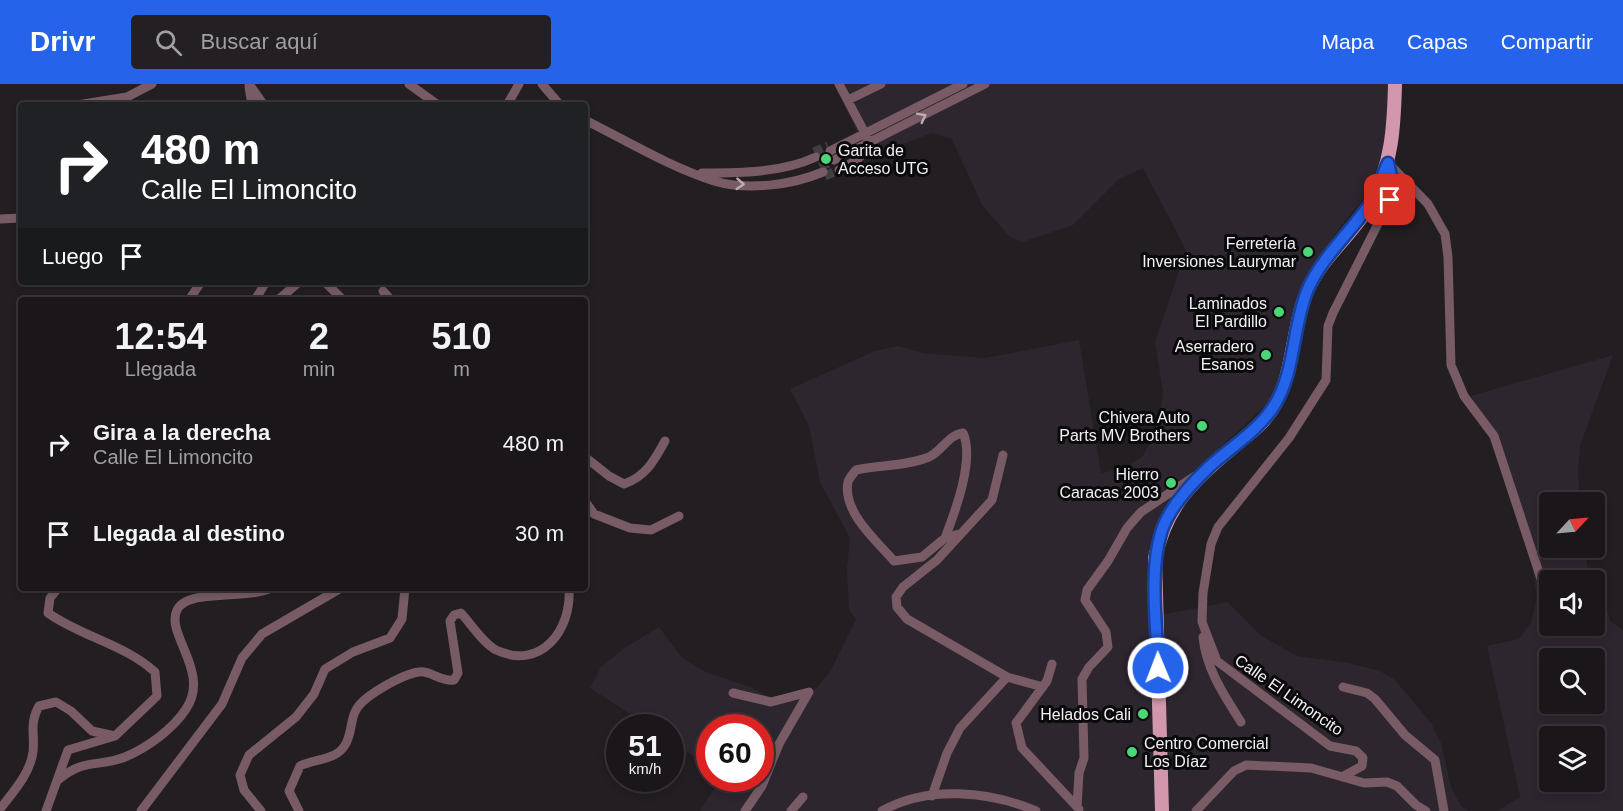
<!DOCTYPE html>
<html lang="es">
<head>
<meta charset="utf-8">
<style>
	:root { --surface:#1a161a; --page:#231f23; --text:#f1f3f6; --muted:#9f9fa2; --line:#383539; --accent:#2563eb }
	body { margin:0; font-family:Helvetica,sans-serif; background:var(--page); color:var(--text); height:100vh; display:flex; flex-direction:column; font-size:22px; white-space:nowrap }
	* { box-sizing:border-box; margin:0 }
	p { font-size:20px; color:var(--muted) }
	.icon { flex:none; width:33px; height:33px; fill:none; stroke:currentColor; stroke-width:2; stroke-linecap:round; stroke-linejoin:round }
	.map { position:relative; flex:1; overflow:hidden }
	.sheet { position:absolute; left:18px; top:213px; width:570px; height:294px; display:flex; flex-direction:column; background:var(--surface); border-radius:6px; box-shadow:0 3px 9px #0003,0 0 0 2px var(--line) }
	.sheet>* { flex:none }
	.banner { position:absolute; left:18px; top:18px; width:570px; height:183px; border-radius:6px; box-shadow:0 3px 9px #0003,0 0 0 2px var(--line); background:#202124; color:#fff; overflow:hidden }
	.needle { width:39px; rotate:64deg }
	.buttons { position:absolute; left:1539px; top:408px; display:grid; gap:12px }
	.buttons a { display:grid; place-items:center; width:66px; height:66px; border-radius:6px; background:var(--surface); box-shadow:0 3px 9px #0003,0 0 0 2px var(--line); font-size:30px }
	.speed { position:absolute; left:606px; top:630px; display:flex; gap:12px; font-size:30px; font-weight:700; text-align:center }
	.speed>* { display:grid; place-content:center; width:78px; height:78px; border-radius:50%; background:var(--surface); box-shadow:0 3px 9px #0003,0 0 0 2px var(--line); line-height:1 }
	.speed small { font-size:15px; font-weight:400 }
	.speed .limit { border:9px solid #d22; background:#fff; color:#111 }
	.pin { position:absolute; display:grid; place-items:center; width:51px; height:51px; color:#fff; margin:-26px; border-radius:12px; box-shadow:0 3px 9px #0006 }
	.me { position:absolute; width:66px; margin:-33px; rotate:359deg; stroke-linejoin:round; filter:drop-shadow(0 0 4px #0008) }
	.turn { display:flex; align-items:center; gap:21px; height:126px; padding:0 24px; font-size:27px }
	.turn .icon { width:78px; height:78px; stroke-width:2.5 }
	.turn b { display:block; font-size:42px; line-height:51px }
	.then { display:flex; align-items:center; height:57px; padding:0 24px; background:#0003; gap:12px; font-size:22px }
	.eta { display:flex; justify-content:space-evenly; align-items:center; height:102px; text-align:center }
	.eta b { font-size:36px; font-weight:600; line-height:42px }
	ul { padding:0; list-style:none }
	li { display:flex; align-items:center; gap:18px; height:90px; padding:0 24px }
	li div { flex:1 }
	li b { display:block; font-size:22px }
	li em { font-style:normal }
	header { display:flex; align-items:center; gap:36px; box-sizing:border-box; height:84px; padding:0 30px; background:var(--accent); color:#fff }
	header strong { font-size:28px }
	nav { display:flex; gap:33px; margin-inline-start:auto; font-size:21px }
	.search { width:420px; height:54px; background:var(--page); display:flex; align-items:center; gap:15px; box-sizing:border-box; padding:0 21px; border-radius:6px; color:var(--muted); font-size:22px }
	.map>svg:first-child { display:block }
</style>
</head>
<body>
<header>
<strong>Drivr</strong>
<div class="search"><svg class="icon" aria-label="search" viewBox="0 0 24 24"><circle cx="10" cy="10" r="6"/><path d="M15 15l6 6"/></svg>Buscar aquí</div>
<nav><a>Mapa</a><a>Capas</a><a>Compartir</a></nav>
</header>
<div class="map">
<svg width="1623" height="727" viewBox="0 0 1623 727">
	<rect width="100%" height="100%" fill="#221e22"/>
	<!-- built -->
	<path fill="#2e262f" fill-rule="evenodd" d="M 834,0 L 1391,0 L 1391,53 L 1376,99 L 1337,147 L 1317,179 L 1291,267 L 1272,315 L 1184,398 L 1162,432 L 1153,459 L 1156,532 L 1228,518 L 1260,551 L 1297,572 L 1349,579 L 1380,587 L 1395,596 L 1431,639 L 1441,659 L 1451,703 L 1461,722 L 1469,727 L 700,727 L 720,695 L 760,694 L 760,644 L 710,644 L 709,683 L 671,657 L 670,644 L 650,643 L 590,604 L 601,583 L 623,565 L 659,543 L 682,574 L 706,588 L 753,604 L 777,618 L 810,611 L 830,588 L 856,535 L 849,526 L 847,485 L 850,454 L 820,398 L 809,342 L 790,305 L 875,267 L 898,262 L 923,269 L 985,274 L 1079,256 L 1101,389 L 1123,385 L 1142,373 L 1152,355 L 1159,338 L 1163,308 L 1155,258 L 1186,166 L 1143,84 L 1119,95 L 1073,141 L 1022,158 L 1009,152 L 982,121 L 952,55 L 932,49 L 869,73 Z
		M 1613,271 L 1580,362 L 1578,386 L 1580,418 L 1550,418 L 1550,464 L 1584,464 L 1590,496 L 1550,496 L 1550,542 L 1594,542 L 1595,509 L 1603,508 L 1610,537 L 1623,546 L 1623,727 L 1497,727 L 1520,713 L 1487,562 L 1519,555 L 1531,538 L 1537,514 L 1531,474 L 1491,349 L 1471,312 ZM 1550,574 L 1594,574 L 1594,620 L 1550,620 ZM 1550,652 L 1594,652 L 1594,698 L 1550,698 Z"/>
	<g fill="none" stroke-linecap="round" stroke-linejoin="round">
		<!-- street-tunnel -->
		<path stroke="#413e41" stroke-width="9" stroke-dasharray="9 4.5" stroke-linecap="butt" d="M 814,68 L 828,62
			M 820,83 L 834,76
			M 825,92 L 839,86"/>
		<!-- street -->
		<path stroke="#785b65" stroke-width="9" d="M 249,0 L 264,21
			M 409,0 L 438,21
			M 542,0 L 560,21
			M 839,0 L 868,55
			M 249,3 L 252,21
			M 848,16 L 881,0
			M 77,21 L 127,13 L 152,0
			M 507,21 L 519,0
			M 585,36 C 627,57 670,83 714,97 C 748,107 792,101 823,88
			M 830,67 L 963,0
			M 834,76 L 985,0
			M 1388,79 L 1428,120 L 1445,150 L 1448,173 L 1451,281 L 1464,312 L 1494,352 L 1547,513
			M 839,86 L 857,76 L 869,62
			M 702,89 C 740,89 781,89 816,73
			M 0,135 L 21,134
			M 325,198 L 343,216
			M 383,207 L 391,216
			M 189,216 L 201,198
			M 255,216 L 266,198
			M 278,216 L 299,198
			M 1003,371 L 992,416 L 937,476 L 903,503 L 896,513 L 897,523 L 907,535 L 1007,593 L 1043,603
			M 585,373 L 609,392 L 624,400 C 646,392 654,377 665,357
			M 585,417 L 594,430 L 630,444 L 651,446 L 679,432
			M 945,454 C 955,428 975,375 963,349 C 948,351 942,367 929,373 C 907,382 879,381 856,386 C 854,389 849,394 848,398 C 842,428 877,457 894,477 L 922,473 L 945,454 L 959,450
			M 1203,553 C 1206,585 1224,611 1241,638
			M 1052,580 L 1047,597 L 1016,639 L 1022,664 L 1079,725
			M 1343,603 L 1367,609 L 1375,615 L 1405,651 L 1435,676 L 1444,727
			M 733,609 L 771,618 L 809,608 L 779,660 L 762,702 L 745,727
			M 1342,693 L 1362,682 L 1363,674 L 1356,667 L 1330,662 L 1217,577 L 1202,538 L 1203,509 L 1211,460 L 1218,443 L 1289,354 L 1326,296 L 1328,242 L 1333,229 L 1390,116 L 1393,100 L 1388,79
			M 58,696 C 86,673 98,684 125,673 C 147,664 173,645 186,625 C 211,588 165,550 177,526 C 188,504 248,516 271,504
			M 932,712 L 947,669 L 960,644 L 1007,593
			M 1077,723 L 1079,689 L 1084,674 L 1082,595 L 1089,583 L 1108,563 L 1106,548 L 1085,516 L 1087,506 L 1108,477 L 1127,444 L 1141,428 L 1195,392
			M 0,725 C 13,708 30,690 33,668 C 35,648 29,640 39,622 L 56,618 L 71,627 L 92,647 L 115,652 L 157,612 L 155,588 C 124,560 82,553 48,529 L 50,514 L 58,504
			M 46,727 L 68,666 L 115,652
			M 141,727 L 222,620 L 242,574 L 262,550 L 341,504
			M 261,727 L 244,706 L 240,691 L 249,671 L 296,633 L 314,610 L 325,585 L 353,568 L 390,554 L 402,535 L 405,504
			M 299,727 L 289,707 L 300,682 C 314,675 337,676 345,661 C 352,651 350,636 356,626 C 363,612 403,590 419,588 C 430,586 441,598 454,596 L 458,589 L 450,537 L 454,531 L 461,529 C 471,540 483,559 496,566 C 541,587 572,546 569,504
			M 791,727 L 803,713
			M 882,727 C 927,701 990,707 1036,727
			M 1196,727 L 1234,687 L 1246,681 L 1311,684 L 1364,699 L 1387,698 L 1397,702 L 1416,721 L 1426,727"/>
		<!-- primary -->
		<path stroke="#d297ac" stroke-width="14" d="M 1162,727 L 1155,474 C 1166,423 1192,397 1231,365 C 1242,355 1256,346 1265,335 C 1297,298 1289,245 1309,203 C 1324,171 1354,149 1371,119 C 1392,81 1394,42 1395,0"/>
	</g>
	<!-- one-way arrows -->
	<defs><path id="oneway-chevron" d="M-2-3.5L2.5 0L-2 3.5" fill="none" stroke-width="1.6" stroke-linecap="round" stroke-linejoin="round" transform="scale(1.5)"/></defs>
	<g stroke="#bcadb3">
		<use href="#oneway-chevron" transform="translate(922 33) rotate(-27)"/>
		<use href="#oneway-chevron" transform="translate(740 100) rotate(4)"/>
	</g>
	<g fill="none" stroke-linecap="round" stroke-linejoin="round">
		<!-- route casing -->
		<g stroke="#184099" stroke-width="15">
			<path id="route" d="M 1158,584 C 1157,543 1149,488 1161,449 C 1168,425 1191,400 1209,383 C 1231,363 1258,347 1274,322 C 1296,287 1292,242 1308,205 C 1322,173 1350,149 1369,121 C 1377,108 1382,92 1388,79 L 1393,100 L 1390,116"/>
		</g>
		<!-- route -->
		<use href="#route" stroke="#2563eb" stroke-width="10"/>
	</g>
	<!-- markers -->
	<g fill="#4ad777" stroke="#0a090b" stroke-width="2">
		<circle cx="826" cy="75" r="6"/>
		<circle cx="1308" cy="168" r="6"/>
		<circle cx="1279" cy="228" r="6"/>
		<circle cx="1266" cy="271" r="6"/>
		<circle cx="1202" cy="342" r="6"/>
		<circle cx="1171" cy="399" r="6"/>
		<circle cx="1143" cy="630" r="6"/>
		<circle cx="1132" cy="668" r="6"/>
	</g>
	<g text-anchor="middle" dominant-baseline="central" stroke-width="6" stroke-linejoin="round" paint-order="stroke">
		<!-- poi labels -->
		<g font-size="16" fill="#f3f0f3" stroke="#0a090b" text-anchor="end">
			<text x="838" y="66" text-anchor="start">Garita de<tspan x="838" dy="18">Acceso UTG</tspan></text>
			<text x="1296" y="159">Ferretería<tspan x="1296" dy="18">Inversiones Laurymar</tspan></text>
			<text x="1267" y="219">Laminados<tspan x="1267" dy="18">El Pardillo</tspan></text>
			<text x="1254" y="262">Aserradero<tspan x="1254" dy="18">Esanos</tspan></text>
			<text x="1190" y="333">Chivera Auto<tspan x="1190" dy="18">Parts MV Brothers</tspan></text>
			<text x="1159" y="390">Hierro<tspan x="1159" dy="18">Caracas 2003</tspan></text>
			<text x="1131" y="630">Helados Cali</text>
			<text x="1144" y="659" text-anchor="start">Centro Comercial<tspan x="1144" dy="18">Los Díaz</tspan></text>
		</g>
		<!-- street labels -->
		<g font-size="16" fill="#f3f0f3" stroke="#0a090b">
			<text transform="translate(1289 611) rotate(35)">Calle El Limoncito</text>
		</g>
	</g>
</svg>
<div class="buttons">
<a><svg class="needle" viewBox="-14 -14 28 28"><path d="M0-13l5 13h-10z" fill="#e53935"/><path d="M0 13l5-13h-10z" fill="#9f9fa2"/></svg></a>
<a><svg class="icon" aria-label="sound" viewBox="0 0 24 24"><path d="M4 9h4l5-4v14l-5-4H4zM17 9q2 3 0 6"/></svg></a>
<a><svg class="icon" aria-label="search" viewBox="0 0 24 24"><circle cx="10" cy="10" r="6"/><path d="M15 15l6 6"/></svg></a>
<a><svg class="icon" aria-label="layers" viewBox="0 0 24 24"><path d="M12 4l9 5-9 5-9-5zM3 14l9 5 9-5"/></svg></a>
</div>
<div class="speed"><div>51<small>km/h</small></div><div class="limit">60</div></div>
<div class="pin" style="left:1390px;top:116px;background:#d93025"><svg class="icon" aria-label="arrive" viewBox="0 0 24 24"><path d="M6 21V4h12l-3 4 3 4H6"/></svg></div>
<svg class="me" style="left:1158px;top:584px" viewBox="-20 -20 40 40"><circle r="17" fill="#2563eb" stroke="#fff" stroke-width="3"/><path d="M0-11L8 9 0 5-8 9z" fill="#fff"/></svg>
<div class="banner">
<div class="turn"><svg class="icon" aria-label="right" viewBox="0 0 24 24"><path d="M7 20v-9h11M14 6l5 5-5 5"/></svg><div><b>480 m</b>Calle El Limoncito</div></div>
<div class="then">Luego<svg class="icon" aria-label="arrive" viewBox="0 0 24 24"><path d="M6 21V4h12l-3 4 3 4H6"/></svg></div>
</div>
<section class="sheet">
<div class="eta">
<div><b>12:54</b><p>Llegada</p></div>
<div><b>2</b><p>min</p></div>
<div><b>510</b><p>m</p></div>
</div>
<ul>
<li><svg class="icon" aria-label="right" viewBox="0 0 24 24"><path d="M7 20v-9h11M14 6l5 5-5 5"/></svg><div><b>Gira a la derecha</b><p>Calle El Limoncito</p></div><em>480 m</em></li>
<li><svg class="icon" aria-label="arrive" viewBox="0 0 24 24"><path d="M6 21V4h12l-3 4 3 4H6"/></svg><div><b>Llegada al destino</b></div><em>30 m</em></li>
</ul>
</section>
</div>
</body>
</html>
